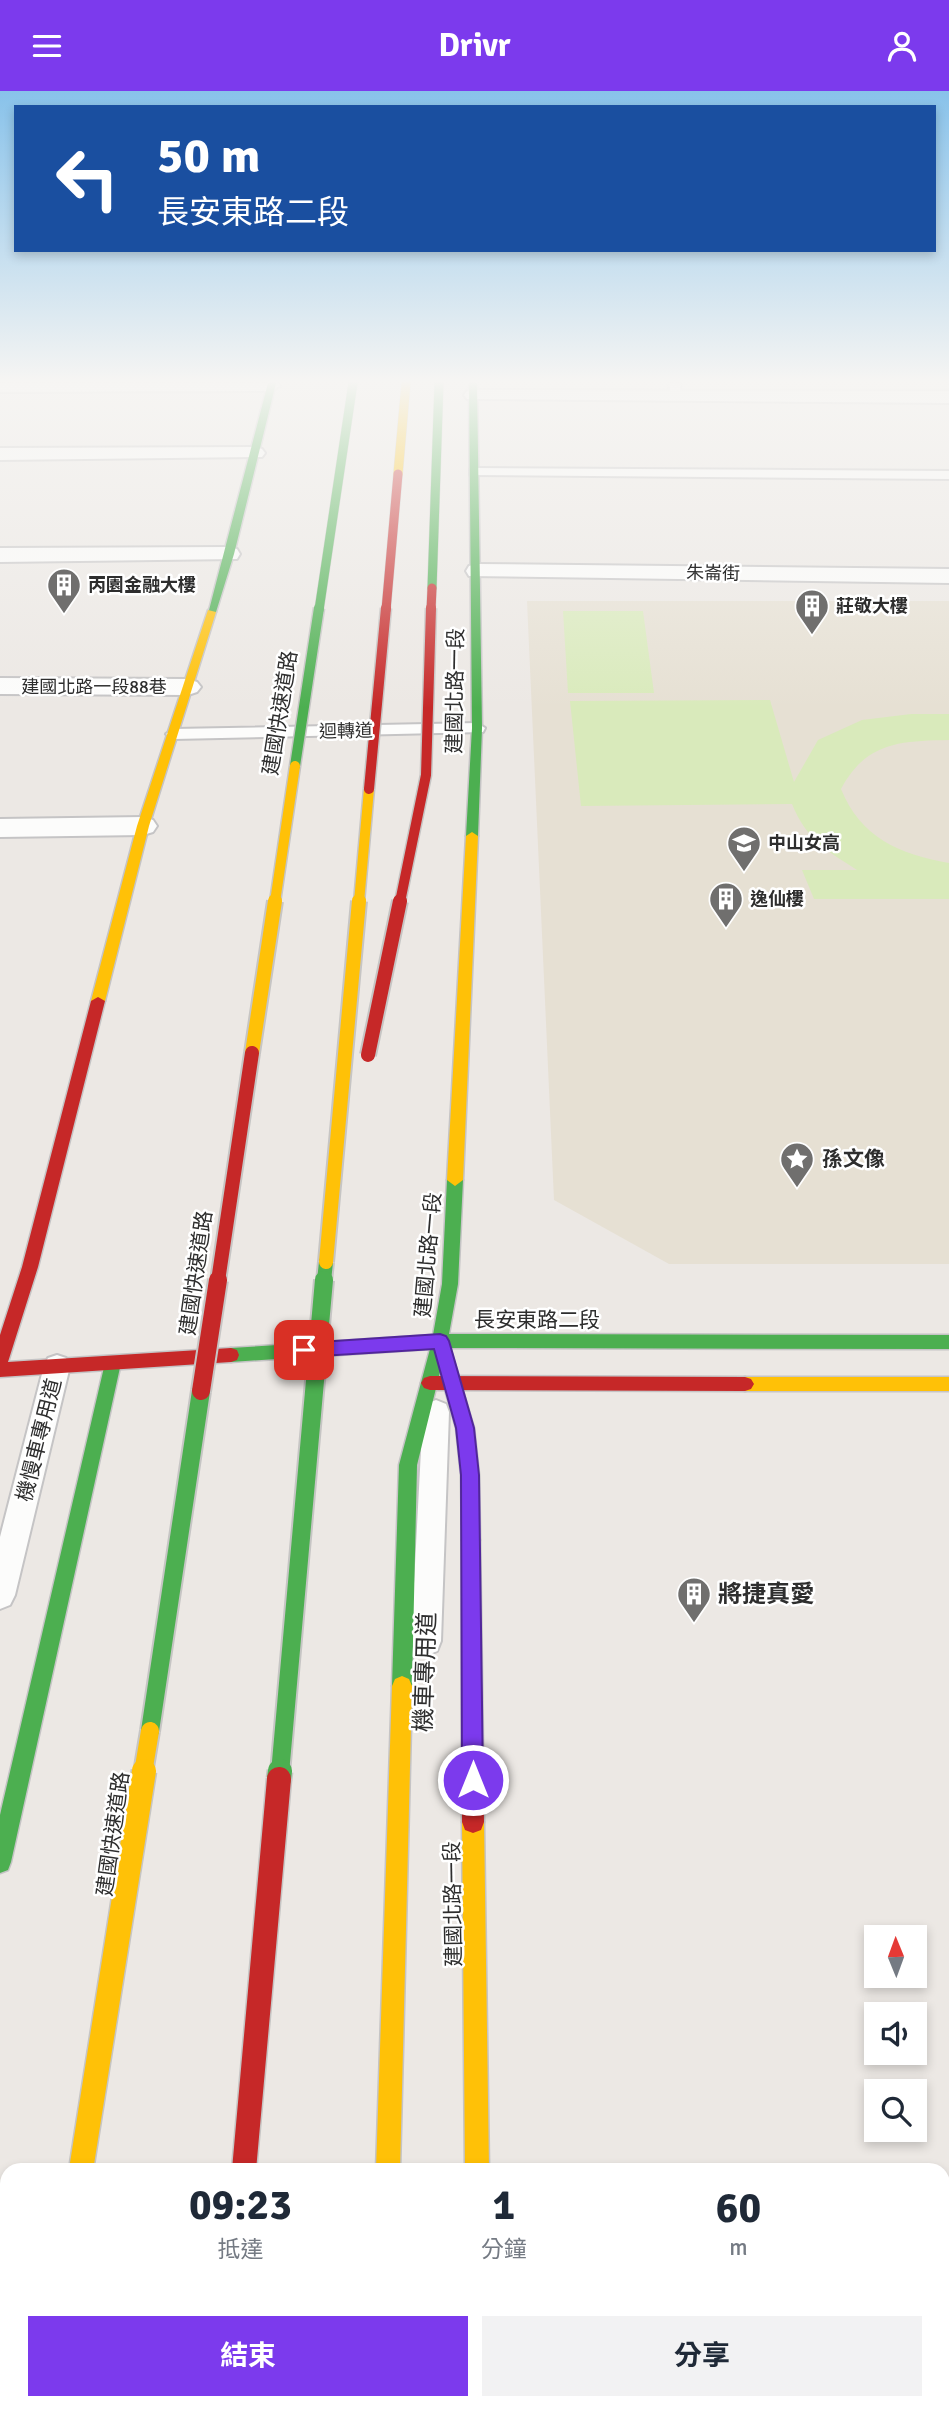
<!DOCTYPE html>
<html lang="zh-TW">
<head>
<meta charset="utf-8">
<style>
	:root { --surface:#fff; --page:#f2f2f3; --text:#1f2937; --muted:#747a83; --accent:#7c3aed }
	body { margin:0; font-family:Signika,"Noto Sans TC",sans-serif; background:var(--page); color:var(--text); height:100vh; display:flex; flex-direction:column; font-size:26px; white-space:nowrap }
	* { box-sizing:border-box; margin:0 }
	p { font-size:23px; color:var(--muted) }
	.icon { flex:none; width:38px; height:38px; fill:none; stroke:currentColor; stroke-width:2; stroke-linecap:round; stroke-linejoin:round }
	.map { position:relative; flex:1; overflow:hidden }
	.sheet { position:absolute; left:0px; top:2072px; width:950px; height:247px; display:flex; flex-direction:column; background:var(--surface); border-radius:21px 21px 0 0; box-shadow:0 4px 10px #0003 }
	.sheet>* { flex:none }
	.guide { position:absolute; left:14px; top:14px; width:922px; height:147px; border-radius:0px; box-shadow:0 4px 10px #0003; background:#1a4fa0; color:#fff; overflow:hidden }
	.needle { width:46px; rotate:359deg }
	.tools { position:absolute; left:864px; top:1834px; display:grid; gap:14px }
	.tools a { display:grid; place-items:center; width:63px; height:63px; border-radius:0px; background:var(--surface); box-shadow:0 4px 10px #0003; font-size:35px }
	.pin { position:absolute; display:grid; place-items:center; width:60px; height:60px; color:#fff; margin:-30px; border-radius:14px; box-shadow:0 4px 10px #0006 }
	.me { position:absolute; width:77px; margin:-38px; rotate:0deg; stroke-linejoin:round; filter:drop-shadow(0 0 5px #0008) }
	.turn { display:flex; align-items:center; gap:24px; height:147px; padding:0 28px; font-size:32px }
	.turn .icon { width:91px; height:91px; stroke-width:2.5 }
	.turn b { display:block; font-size:49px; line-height:60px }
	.eta { display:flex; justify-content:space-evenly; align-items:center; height:119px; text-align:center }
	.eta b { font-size:42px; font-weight:700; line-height:49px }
	.action { display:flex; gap:14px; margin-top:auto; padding:14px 28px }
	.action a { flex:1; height:80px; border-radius:0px; background:var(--accent); color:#fff; font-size:28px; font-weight:700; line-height:80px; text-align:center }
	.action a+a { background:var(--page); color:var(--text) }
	header { display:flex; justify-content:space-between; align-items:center; height:91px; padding:0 28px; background:var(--accent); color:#fff; font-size:32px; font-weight:700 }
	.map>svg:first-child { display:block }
</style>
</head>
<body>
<header><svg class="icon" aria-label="menu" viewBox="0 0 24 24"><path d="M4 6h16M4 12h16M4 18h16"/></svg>Drivr<svg class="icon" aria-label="person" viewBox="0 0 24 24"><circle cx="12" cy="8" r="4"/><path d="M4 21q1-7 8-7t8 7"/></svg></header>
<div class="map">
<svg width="949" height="2318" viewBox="0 0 949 2318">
	<rect width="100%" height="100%" fill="#ece8e4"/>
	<!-- education -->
	<path fill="#e6e0d3" d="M 527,510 L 949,510 L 949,1173 L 669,1173 L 554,1109 Z"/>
	<!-- pitch -->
	<path fill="#d9eabb" d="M 563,520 L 643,520 L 654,602 L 568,602 Z
		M 770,609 L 794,691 L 818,649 L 862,629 L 911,623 L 949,623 L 949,649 C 900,650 866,651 841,698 C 861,747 899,763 949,772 L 949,808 L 814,808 L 802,779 L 857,779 C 826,759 806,748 792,713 L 581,715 L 570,610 Z"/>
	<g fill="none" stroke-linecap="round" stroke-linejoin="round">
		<!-- lane casing -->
		<g stroke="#c5c4c5" stroke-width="4">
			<path id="lane" d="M 668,292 L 680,292 L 681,307 L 673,307 Z
				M 475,377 L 949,380 L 949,388 L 470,384 L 470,378 Z
				M 477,632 L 485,637 L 483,641 L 174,648 L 166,643 L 174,638 Z
				M 57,1264 L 66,1267 L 70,1275 L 15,1504 L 10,1514 L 0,1518 L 0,1446 L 44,1275 L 48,1267 Z
				M 436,1309 L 446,1313 L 449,1321 L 441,1550 L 437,1560 L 426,1565 L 415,1560 L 411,1550 L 423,1321 L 426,1313 Z"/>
		</g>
		<!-- street casing -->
		<g stroke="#c5c4c5" stroke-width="4">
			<path id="street" d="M 0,292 L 278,292 L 280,295 L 271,300 L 0,301 Z
				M 473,299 L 949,300 L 949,312 L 467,308 L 464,304 L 467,300 Z
				M 255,356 L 262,358 L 265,362 L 262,366 L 0,369 L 0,357 Z
				M 229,456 L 237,458 L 240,463 L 237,468 L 0,471 L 0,457 Z
				M 477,473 L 949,478 L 949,492 L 469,485 L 466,480 L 469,475 Z
				M 0,587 L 188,588 L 197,591 L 201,596 L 197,601 L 188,604 L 0,603 Z
				M 143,726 L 153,729 L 157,735 L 153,741 L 143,744 L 0,746 L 0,728 Z"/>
		</g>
		<!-- fast casing -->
		<g stroke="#c5c4c5" stroke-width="3">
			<path id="fast" d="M 268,292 L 276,292 L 234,463 L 216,521 L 208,523 Z
				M 469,292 L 477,292 L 482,637 L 478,745 L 472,749 L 466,745 L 472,637 Z
				M 455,1083 L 463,1089 L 458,1193 L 449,1243 L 949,1244 L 949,1258 L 450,1257 L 474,1337 L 479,1384 L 480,1449 L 478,1455 L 471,1457 L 464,1455 L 462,1449 L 461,1384 L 456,1337 L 440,1281 L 417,1374 L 412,1595 L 409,1602 L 402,1605 L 395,1602 L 392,1595 L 399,1374 L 430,1258 L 231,1271 L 225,1269 L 223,1264 L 225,1259 L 231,1257 L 433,1244 L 442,1193 L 447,1089 Z
				M 113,1265 L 119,1267 L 121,1272 L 11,1771 L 8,1779 L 0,1782 L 0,1724 L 105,1272 L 107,1267 Z
				M 367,2312 L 393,2312 L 393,2318 L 367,2318 Z"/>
		</g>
		<!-- slow casing -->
		<g stroke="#c5c4c5" stroke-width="3">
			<path id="slow" d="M 208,519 L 216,521 L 149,735 L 105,910 L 103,913 L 93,913 L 91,910 L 137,735 Z
				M 472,741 L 478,745 L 463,1089 L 455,1095 L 447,1089 L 466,745 Z
				M 745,1286 L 949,1286 L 949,1300 L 745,1300 L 739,1298 L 736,1293 L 739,1288 Z
				M 402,1585 L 409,1588 L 412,1595 L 400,2079 L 376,2079 L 392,1595 L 395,1588 Z
				M 473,1720 L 481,1723 L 484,1731 L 489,2079 L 465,2079 L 462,1731 L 465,1723 Z
				M 30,2312 L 56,2312 L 55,2318 L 29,2318 Z
				M 208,2312 L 234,2312 L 234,2318 L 208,2318 Z
				M 466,2312 L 492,2312 L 492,2318 L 466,2318 Z"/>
		</g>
		<!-- jam casing -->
		<g stroke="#c5c4c5" stroke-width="3">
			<path id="jam" d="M 98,906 L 105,910 L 38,1176 L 8,1271 L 231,1257 L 237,1259 L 239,1264 L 237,1269 L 231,1271 L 0,1286 L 0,1244 L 22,1176 L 91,910 Z
				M 430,1285 L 745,1286 L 751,1288 L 754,1293 L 751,1298 L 745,1300 L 430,1299 L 424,1297 L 421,1292 L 424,1287 Z
				M 471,1441 L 478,1443 L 480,1449 L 484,1731 L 481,1739 L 473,1742 L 465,1739 L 462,1731 L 462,1449 L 464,1443 Z"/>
		</g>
		<!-- lane -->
		<use href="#lane" fill="#fcfcfb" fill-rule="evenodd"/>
		<!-- street -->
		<use href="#street" fill="#fcfcfb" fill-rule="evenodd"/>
		<!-- fast -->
		<use href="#fast" fill="#4caf50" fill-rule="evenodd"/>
		<!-- slow -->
		<use href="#slow" fill="#ffc107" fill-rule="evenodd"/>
		<!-- jam -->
		<use href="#jam" fill="#c62828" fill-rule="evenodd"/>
		<!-- fast-bridge-far4 casing -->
		<g stroke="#c6c5c4" stroke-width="10" stroke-linecap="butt">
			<path id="fast-bridge-far4" d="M 432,497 L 439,292
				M 319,519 L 353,292"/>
		</g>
		<!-- fast-bridge-far3 casing -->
		<g stroke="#c6c5c4" stroke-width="13" stroke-linecap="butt">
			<path id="fast-bridge-far3" d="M 295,675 L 319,517"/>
		</g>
		<!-- fast-bridge-far2 casing -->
		<g stroke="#c6c5c4" stroke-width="18" stroke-linecap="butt">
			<path id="fast-bridge-far2" d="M 324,1190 L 326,1171"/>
		</g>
		<!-- fast-bridge-far1 casing -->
		<g stroke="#c6c5c4" stroke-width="22" stroke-linecap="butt">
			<path id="fast-bridge-far1" d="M 150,1640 L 201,1300
				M 280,1682 L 324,1189"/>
		</g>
		<!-- fast-bridge casing -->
		<g stroke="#c6c5c4" stroke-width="27" stroke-linecap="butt">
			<path id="fast-bridge" d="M 279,1688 L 280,1680"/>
		</g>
		<!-- slow-bridge-far4 casing -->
		<g stroke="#c6c5c4" stroke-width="10" stroke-linecap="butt">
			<path id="slow-bridge-far4" d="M 398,383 L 406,292"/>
		</g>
		<!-- slow-bridge-far3 casing -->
		<g stroke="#c6c5c4" stroke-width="13" stroke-linecap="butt">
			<path id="slow-bridge-far3" d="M 275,811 L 295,675
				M 359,811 L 369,698"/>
		</g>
		<!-- slow-bridge-far2 casing -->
		<g stroke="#c6c5c4" stroke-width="18" stroke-linecap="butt">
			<path id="slow-bridge-far2" d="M 252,962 L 275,810
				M 326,1171 L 359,810"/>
		</g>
		<!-- slow-bridge-far1 casing -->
		<g stroke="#c6c5c4" stroke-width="22" stroke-linecap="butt">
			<path id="slow-bridge-far1" d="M 143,1682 L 150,1640"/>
		</g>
		<!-- slow-bridge casing -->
		<g stroke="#c6c5c4" stroke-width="27" stroke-linecap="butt">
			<path id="slow-bridge" d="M 81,2079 L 144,1680"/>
		</g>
		<!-- jam-bridge-far4 casing -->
		<g stroke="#c6c5c4" stroke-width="10" stroke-linecap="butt">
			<path id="jam-bridge-far4" d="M 386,519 L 398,383
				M 431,519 L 432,497"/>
		</g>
		<!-- jam-bridge-far3 casing -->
		<g stroke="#c6c5c4" stroke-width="13" stroke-linecap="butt">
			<path id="jam-bridge-far3" d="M 369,698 L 386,517
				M 400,811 L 426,684 L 431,517"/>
		</g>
		<!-- jam-bridge-far2 casing -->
		<g stroke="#c6c5c4" stroke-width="18" stroke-linecap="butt">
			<path id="jam-bridge-far2" d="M 368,964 L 400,810
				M 218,1190 L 252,962"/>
		</g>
		<!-- jam-bridge-far1 casing -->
		<g stroke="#c6c5c4" stroke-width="22" stroke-linecap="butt">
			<path id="jam-bridge-far1" d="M 201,1300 L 218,1189"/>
		</g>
		<!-- jam-bridge casing -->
		<g stroke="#c6c5c4" stroke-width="27" stroke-linecap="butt">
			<path id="jam-bridge" d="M 244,2079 L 279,1688"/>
		</g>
		<!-- fast-bridge-far4 -->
		<use href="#fast-bridge-far4" stroke="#4caf50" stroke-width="9"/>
		<!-- fast-bridge-far3 -->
		<use href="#fast-bridge-far3" stroke="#4caf50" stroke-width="10"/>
		<!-- fast-bridge-far2 -->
		<use href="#fast-bridge-far2" stroke="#4caf50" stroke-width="14"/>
		<!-- fast-bridge-far1 -->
		<use href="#fast-bridge-far1" stroke="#4caf50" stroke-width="18"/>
		<!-- fast-bridge -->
		<use href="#fast-bridge" stroke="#4caf50" stroke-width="24"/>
		<!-- slow-bridge-far4 -->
		<use href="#slow-bridge-far4" stroke="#ffc107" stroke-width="9"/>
		<!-- slow-bridge-far3 -->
		<use href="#slow-bridge-far3" stroke="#ffc107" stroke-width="10"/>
		<!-- slow-bridge-far2 -->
		<use href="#slow-bridge-far2" stroke="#ffc107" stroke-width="14"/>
		<!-- slow-bridge-far1 -->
		<use href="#slow-bridge-far1" stroke="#ffc107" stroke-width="18"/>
		<!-- slow-bridge -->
		<use href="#slow-bridge" stroke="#ffc107" stroke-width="24"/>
		<!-- jam-bridge-far4 -->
		<use href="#jam-bridge-far4" stroke="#c62828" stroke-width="9"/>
		<!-- jam-bridge-far3 -->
		<use href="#jam-bridge-far3" stroke="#c62828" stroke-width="10"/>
		<!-- jam-bridge-far2 -->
		<use href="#jam-bridge-far2" stroke="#c62828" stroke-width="14"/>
		<!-- jam-bridge-far1 -->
		<use href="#jam-bridge-far1" stroke="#c62828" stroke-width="18"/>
		<!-- jam-bridge -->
		<use href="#jam-bridge" stroke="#c62828" stroke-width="24"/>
	</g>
	<!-- sky -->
	<linearGradient id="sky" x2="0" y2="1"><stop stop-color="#88c2ea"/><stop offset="0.47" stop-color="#f6f5f3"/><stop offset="1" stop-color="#f6f5f3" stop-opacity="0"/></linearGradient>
	<rect width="949" height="617" fill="url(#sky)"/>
	<!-- route -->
	<path fill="#7c3aed" stroke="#51269a" stroke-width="2" d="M 440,1243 L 446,1245 L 449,1250 L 474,1337 L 479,1384 L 483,1689 L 480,1697 L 473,1700 L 465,1697 L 462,1689 L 461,1384 L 456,1337 L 434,1258 L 304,1266 L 298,1264 L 296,1259 L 298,1254 L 304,1252 Z"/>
	<!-- icons -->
	<defs>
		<g id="building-pin" transform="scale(1.75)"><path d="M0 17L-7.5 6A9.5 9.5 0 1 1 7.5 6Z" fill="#706f6e" stroke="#fff"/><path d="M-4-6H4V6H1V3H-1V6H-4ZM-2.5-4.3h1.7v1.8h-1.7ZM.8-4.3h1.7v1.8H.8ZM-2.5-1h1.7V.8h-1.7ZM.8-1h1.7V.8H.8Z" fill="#fff"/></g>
		<g id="school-pin" transform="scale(1.75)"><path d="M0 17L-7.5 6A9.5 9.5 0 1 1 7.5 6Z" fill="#706f6e" stroke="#fff"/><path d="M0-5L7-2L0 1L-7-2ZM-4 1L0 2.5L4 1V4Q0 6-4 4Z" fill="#fff"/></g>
		<g id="sight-pin" transform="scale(1.75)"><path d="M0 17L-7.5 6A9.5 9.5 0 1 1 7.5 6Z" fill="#706f6e" stroke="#fff"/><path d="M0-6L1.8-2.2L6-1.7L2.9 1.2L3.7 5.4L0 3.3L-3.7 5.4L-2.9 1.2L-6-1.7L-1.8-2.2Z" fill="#fff"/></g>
	</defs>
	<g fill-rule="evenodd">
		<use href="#building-pin" x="64" y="494"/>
		<use href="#building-pin" x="812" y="515"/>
		<use href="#school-pin" x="744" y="752"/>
		<use href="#building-pin" x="726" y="808"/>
		<use href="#sight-pin" x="797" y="1068"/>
		<use href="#building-pin" x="694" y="1503"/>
	</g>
	<g text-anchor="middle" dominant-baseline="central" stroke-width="5" stroke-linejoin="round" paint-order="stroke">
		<!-- far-street labels -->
		<g font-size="18" fill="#2e2e2e" stroke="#fff">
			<text transform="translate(713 482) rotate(1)">朱崙街</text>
			<text x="94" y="596">建國北路一段88巷</text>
			<text transform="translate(346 640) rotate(-1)">迴轉道</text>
		</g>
		<!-- far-poi labels -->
		<g font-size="18" font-weight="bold" fill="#2e2e2e" stroke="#fff" text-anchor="start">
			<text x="88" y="494">丙園金融大樓</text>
			<text x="836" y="515">莊敬大樓</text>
			<text x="768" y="752">中山女高</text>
			<text x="750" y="808">逸仙樓</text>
		</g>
		<!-- street labels -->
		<g font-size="21" fill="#2e2e2e" stroke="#fff">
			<text transform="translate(455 600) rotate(-89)">建國北路一段</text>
			<text transform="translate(280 622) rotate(-81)">建國快速道路</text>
			<text transform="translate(428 1164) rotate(-85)">建國北路一段</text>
			<text transform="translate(196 1182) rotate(-82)">建國快速道路</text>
			<text x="537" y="1229">長安東路二段</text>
			<text transform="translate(39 1349) rotate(-76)">機慢車專用道</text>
			<text transform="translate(113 1743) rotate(-82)">建國快速道路</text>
			<text transform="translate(453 1813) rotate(-91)">建國北路一段</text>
		</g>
		<!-- poi labels -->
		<g font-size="21" font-weight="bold" fill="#2e2e2e" stroke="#fff" text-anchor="start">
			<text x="822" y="1068">孫文像</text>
		</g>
		<!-- near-poi labels -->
		<g font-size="24" font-weight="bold" fill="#2e2e2e" stroke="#fff" text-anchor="start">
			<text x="718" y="1503">將捷真愛</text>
		</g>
		<!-- near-street labels -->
		<g font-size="24" fill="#2e2e2e" stroke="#fff">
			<text transform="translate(425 1581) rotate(-88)">機車專用道</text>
		</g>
	</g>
</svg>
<div class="tools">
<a><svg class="needle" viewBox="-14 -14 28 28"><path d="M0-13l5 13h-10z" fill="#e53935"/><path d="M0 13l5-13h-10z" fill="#747a83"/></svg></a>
<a><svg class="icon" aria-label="sound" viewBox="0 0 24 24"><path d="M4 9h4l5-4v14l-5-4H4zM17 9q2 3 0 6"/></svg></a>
<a><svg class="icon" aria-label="search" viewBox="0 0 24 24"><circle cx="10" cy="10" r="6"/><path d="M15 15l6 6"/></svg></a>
</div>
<div class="pin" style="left:304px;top:1259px;background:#d93025"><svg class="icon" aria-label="arrive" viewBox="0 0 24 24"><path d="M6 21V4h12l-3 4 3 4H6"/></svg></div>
<svg class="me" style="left:473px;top:1689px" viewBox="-20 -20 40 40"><circle r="17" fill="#7c3aed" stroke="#fff" stroke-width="3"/><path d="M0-11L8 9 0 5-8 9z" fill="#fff"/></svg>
<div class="guide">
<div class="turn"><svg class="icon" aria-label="left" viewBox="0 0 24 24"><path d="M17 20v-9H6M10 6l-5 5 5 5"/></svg><div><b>50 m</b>長安東路二段</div></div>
</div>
<section class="sheet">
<div class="eta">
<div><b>09:23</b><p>抵達</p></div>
<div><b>1</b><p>分鐘</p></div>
<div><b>60</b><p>m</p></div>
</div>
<div class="action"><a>結束</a><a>分享</a></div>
</section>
</div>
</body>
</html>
